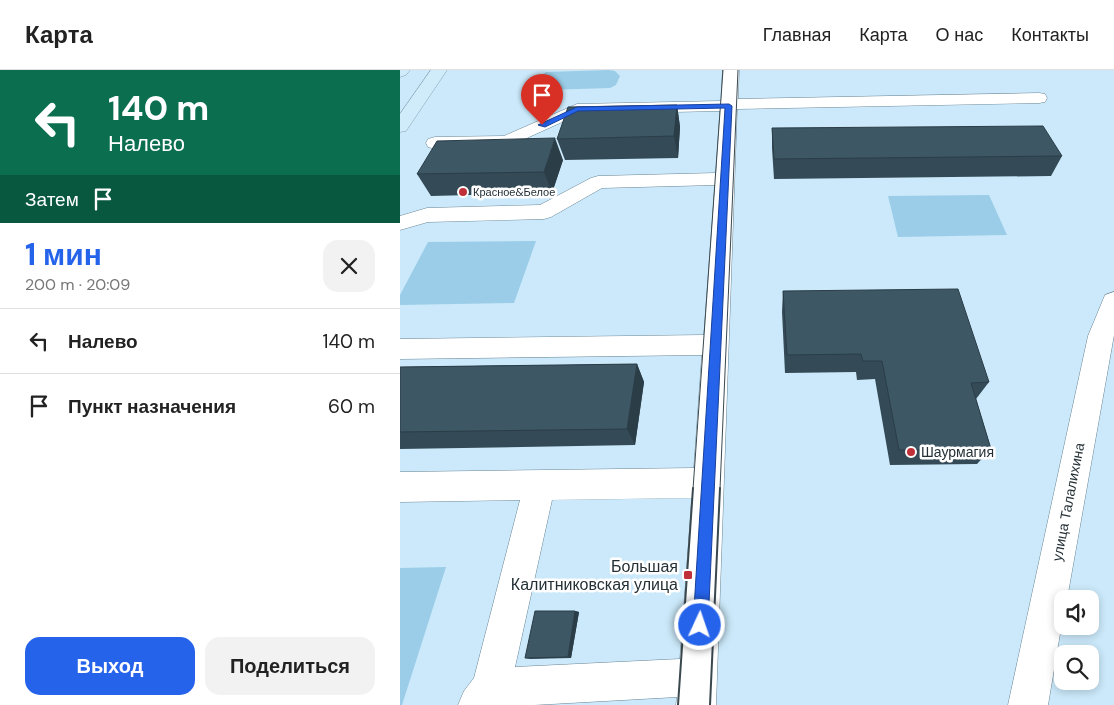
<!DOCTYPE html>
<html lang="ru">
<head>
<meta charset="utf-8">
<style>
	:root { --surface:#fff; --page:#f2f2f2; --text:#222; --muted:#767676; --line:#e0e0e0; --accent:#2563eb }
	body { margin:0; font-family:"DM Sans",sans-serif; background:var(--page); color:var(--text); height:100vh; display:flex; flex-direction:column; font-size:19px; white-space:nowrap }
	* { box-sizing:border-box; margin:0 }
	p { font-size:16px; color:var(--muted) }
	.icon { flex:none; width:28px; height:28px; fill:none; stroke:currentColor; stroke-width:2; stroke-linecap:round; stroke-linejoin:round }
	.map { position:relative; flex:1; overflow:hidden }
	.drawer { display:flex; flex-direction:column; background:var(--surface); width:400px }
	.drawer>* { flex:none }
	.banner { background:#0b6e4f; color:#fff; overflow:hidden }
	.controls { position:absolute; left:654px; top:520px; display:grid; gap:10px }
	.controls a { display:grid; place-items:center; width:45px; height:45px; border-radius:10px; background:var(--surface); box-shadow:0 2px 8px #0003; font-size:25px }
	.pin { position:absolute; display:grid; place-items:center; width:42px; height:42px; color:#fff; margin:-51px -21px; border-radius:50% 50% 50% 0; rotate:-45deg; box-shadow:0 0 5px #0007 }
	.pin .icon { rotate:45deg }
	.me { position:absolute; width:55px; margin:-28px; rotate:3deg; stroke-linejoin:round; filter:drop-shadow(0 0 4px #0008) }
	.turn { display:flex; align-items:center; gap:18px; height:105px; padding:0 25px; font-size:22px }
	.turn .icon { width:65px; height:65px; stroke-width:2.5 }
	.turn b { display:block; font-size:35px; line-height:42px }
	.then { display:flex; align-items:center; height:48px; padding:0 25px; background:#0003; gap:10px; font-size:19px }
	.round { display:grid; place-items:center; flex:none; width:52px; height:52px; border-radius:15px; background:var(--page) }
	.overview { display:flex; align-items:center; justify-content:space-between; height:85px; padding:0 25px }
	h1 { font-size:30px; font-weight:800; line-height:38px; color:var(--accent) }
	.action { display:flex; gap:10px; margin-top:auto; padding:10px 25px }
	.action a { flex:1; height:58px; border-radius:15px; background:var(--accent); color:#fff; font-size:20px; font-weight:800; line-height:58px; text-align:center }
	.action a+a { background:var(--page); color:var(--text) }
	ul { padding:0; list-style:none }
	li { display:flex; align-items:center; gap:15px; height:65px; padding:0 25px; border-top:1px solid var(--line) }
	li div { flex:1 }
	li b { display:block; font-size:19px }
	li em { font-style:normal }
	header { display:flex; align-items:center; gap:30px; box-sizing:border-box; height:70px; padding:0 25px; background:var(--surface); border-bottom:1px solid var(--line) }
	header strong { font-size:24px }
	nav { display:flex; gap:28px; margin-inline-start:auto; font-size:18px }
	main { display:flex; flex:1; min-height:0 }
	.map>svg:first-child { display:block }
</style>
</head>
<body>
<header>
<strong>Карта</strong>
<nav><a>Главная</a><a>Карта</a><a>О нас</a><a>Контакты</a></nav>
</header>
<main>
<section class="drawer">
<div class="banner">
<div class="turn"><svg class="icon" aria-label="left" viewBox="0 0 24 24"><path d="M17 20v-9H6M10 6l-5 5 5 5"/></svg><div><b>140 m</b>Налево</div></div>
<div class="then">Затем<svg class="icon" aria-label="arrive" viewBox="0 0 24 24"><path d="M6 21V4h12l-3 4 3 4H6"/></svg></div>
</div>
<div class="overview"><div><h1>1 мин</h1><p>200 m · 20:09</p></div><a class="round"><svg class="icon" aria-label="close" viewBox="0 0 24 24"><path d="M6 6l12 12M18 6L6 18"/></svg></a></div>
<ul>
<li><svg class="icon" aria-label="left" viewBox="0 0 24 24"><path d="M17 20v-9H6M10 6l-5 5 5 5"/></svg><div><b>Налево</b></div><em>140 m</em></li>
<li><svg class="icon" aria-label="arrive" viewBox="0 0 24 24"><path d="M6 21V4h12l-3 4 3 4H6"/></svg><div><b>Пункт назначения</b></div><em>60 m</em></li>
</ul>
<div class="action"><a>Выход</a><a>Поделиться</a></div>
</section>
<div class="map">
<svg width="714" height="635" viewBox="0 0 714 635">
	<rect width="100%" height="100%" fill="#cbe9fa"/>
	<!-- green -->
	<path fill="#9bcde8" d="M 209,0 L 215,1 L 220,6 L 216,15 L 210,18 L 145,20 L 135,17 L 137,8 L 146,2 Z
		M 589,125 L 607,165 L 498,167 L 488,126 Z
		M 136,171 L 114,233 L 0,235 L 0,225 L 28,172 Z
		M 46,497 L 2,635 L 0,635 L 0,498 Z"/>
	<g fill="none" stroke-linecap="round" stroke-linejoin="round">
		<!-- minor casing -->
		<g stroke="#698594" stroke-width="1">
			<path id="minor" d="M 323,0 L 339,0 L 338,29 L 639,23 L 645,24 L 647,28 L 645,32 L 639,33 L 337,39 L 316,635 L 276,635 L 277,627 L 134,635 L 58,635 L 64,621 L 74,608 L 120,430 L 0,432 L 0,402 L 294,398 L 302,285 L 0,289 L 0,269 L 304,265 L 315,115 L 202,118 L 151,147 L 144,149 L 28,152 L 0,160 L 0,146 L 27,138 L 140,135 L 191,108 L 198,106 L 316,103 L 320,41 L 180,44 L 107,77 L 35,79 L 28,77 L 26,73 L 28,69 L 35,67 L 104,66 L 177,34 L 321,31 ZM 292,428 L 280,589 L 115,597 L 152,430 Z
				M 714,222 L 714,265 L 667,529 L 662,529 L 662,552 L 648,635 L 608,635 L 688,266 L 705,225 Z"/>
		</g>
		<!-- major casing -->
		<g stroke="#80a0b3" stroke-width="1">
			<path id="major" d="M 0,0 L 10,0 L 6,5 L 0,7 Z
				M 31,0 L 47,0 L 6,61 L 0,62 L 0,44 Z"/>
		</g>
		<!-- minor -->
		<use href="#minor" fill="#fff" fill-rule="evenodd"/>
		<!-- major -->
		<use href="#major" fill="#d0ebfa" fill-rule="evenodd"/>
		<!-- tram-far1 -->
		<path stroke="#39484f" stroke-width="1" d="M 293,419 L 323,0
			M 320,419 L 338,0"/>
		<!-- tram -->
		<path stroke="#39484f" stroke-width="2" d="M 278,635 L 293,418
			M 310,635 L 320,418"/>
	</g>
	<!-- wall -->
	<path fill="#344b57" d="M 277,35 L 280,57 L 278,88 L 165,90 L 157,69 Z
		M 372,58 L 662,86 L 651,106 L 374,109 L 372,78 Z
		M 163,90 L 152,123 L 31,126 L 17,104 Z
		M 383,221 L 589,312 L 576,329 L 591,379 L 577,394 L 490,395 L 475,309 L 457,310 L 456,302 L 385,303 L 382,242 Z
		M 237,294 L 244,312 L 235,375 L 0,379 L 0,297 Z
		M 175,541 L 179,542 L 171,588 L 130,589 L 125,588 Z"/>
	<!-- shaded-wall -->
	<path fill="#2b3d47" d="M 277,35 L 280,57 L 278,88 L 274,66 Z
		M 155,68 L 163,90 L 152,123 L 144,102 Z
		M 237,294 L 244,312 L 235,375 L 227,359 Z
		M 175,541 L 179,542 L 171,588 L 168,587 Z"/>
	<!-- building -->
	<path fill="#3d5765" stroke="#2b3d47" d="M 277,35 L 274,66 L 157,69 L 168,37 Z
		M 643,56 L 662,86 L 374,89 L 372,58 Z
		M 155,68 L 144,102 L 17,104 L 37,71 Z
		M 558,219 L 589,312 L 571,313 L 591,379 L 499,380 L 482,291 L 463,291 L 461,284 L 387,285 L 383,221 Z
		M 237,294 L 227,359 L 0,362 L 0,297 Z
		M 135,541 L 175,541 L 168,587 L 125,588 Z"/>
	<!-- route -->
	<path fill="#2563eb" stroke="#184099" d="M 329,34 L 332,36 L 308,555 L 306,560 L 300,563 L 295,560 L 293,555 L 325,38 L 178,41 L 145,57 L 138,55 L 177,37 Z"/>
	<!-- markers -->
	<g fill="#bf3038" stroke="#fff" stroke-width="2">
		<circle cx="63" cy="122" r="5"/>
		<circle cx="511" cy="382" r="5"/>
		<rect x="283" y="500" width="10" height="10" rx="2.5"/>
	</g>
	<g text-anchor="middle" dominant-baseline="central" stroke-width="5" stroke-linejoin="round" paint-order="stroke">
		<!-- far-poi labels -->
		<g font-size="11" fill="#243036" stroke="#fff" text-anchor="start">
			<text x="73" y="122">Красное&amp;Белое</text>
		</g>
		<!-- poi labels -->
		<g font-size="14" fill="#243036" stroke="#fff" text-anchor="start">
			<text x="521" y="382">Шаурмагия</text>
		</g>
		<!-- street labels -->
		<g font-size="14" fill="#243036" stroke="#fff">
			<text transform="translate(668 432) rotate(-79)">улица Талалихина</text>
		</g>
		<!-- near-poi labels -->
		<g font-size="16" fill="#243036" stroke="#fff" text-anchor="end">
			<text x="278" y="496">Большая<tspan x="278" dy="18">Калитниковская улица</tspan></text>
		</g>
	</g>
</svg>
<div class="controls">
<a><svg class="icon" aria-label="sound" viewBox="0 0 24 24"><path d="M4 9h4l5-4v14l-5-4H4zM17 9q2 3 0 6"/></svg></a>
<a><svg class="icon" aria-label="search" viewBox="0 0 24 24"><circle cx="10" cy="10" r="6"/><path d="M15 15l6 6"/></svg></a>
</div>
<div class="pin" style="left:142px;top:55px;background:#d93025"><svg class="icon" aria-label="arrive" viewBox="0 0 24 24"><path d="M6 21V4h12l-3 4 3 4H6"/></svg></div>
<svg class="me" style="left:300px;top:555px" viewBox="-20 -20 40 40"><circle r="17" fill="#2563eb" stroke="#fff" stroke-width="3"/><path d="M0-11L8 9 0 5-8 9z" fill="#fff"/></svg>
</div>
</main>
</body>
</html>
